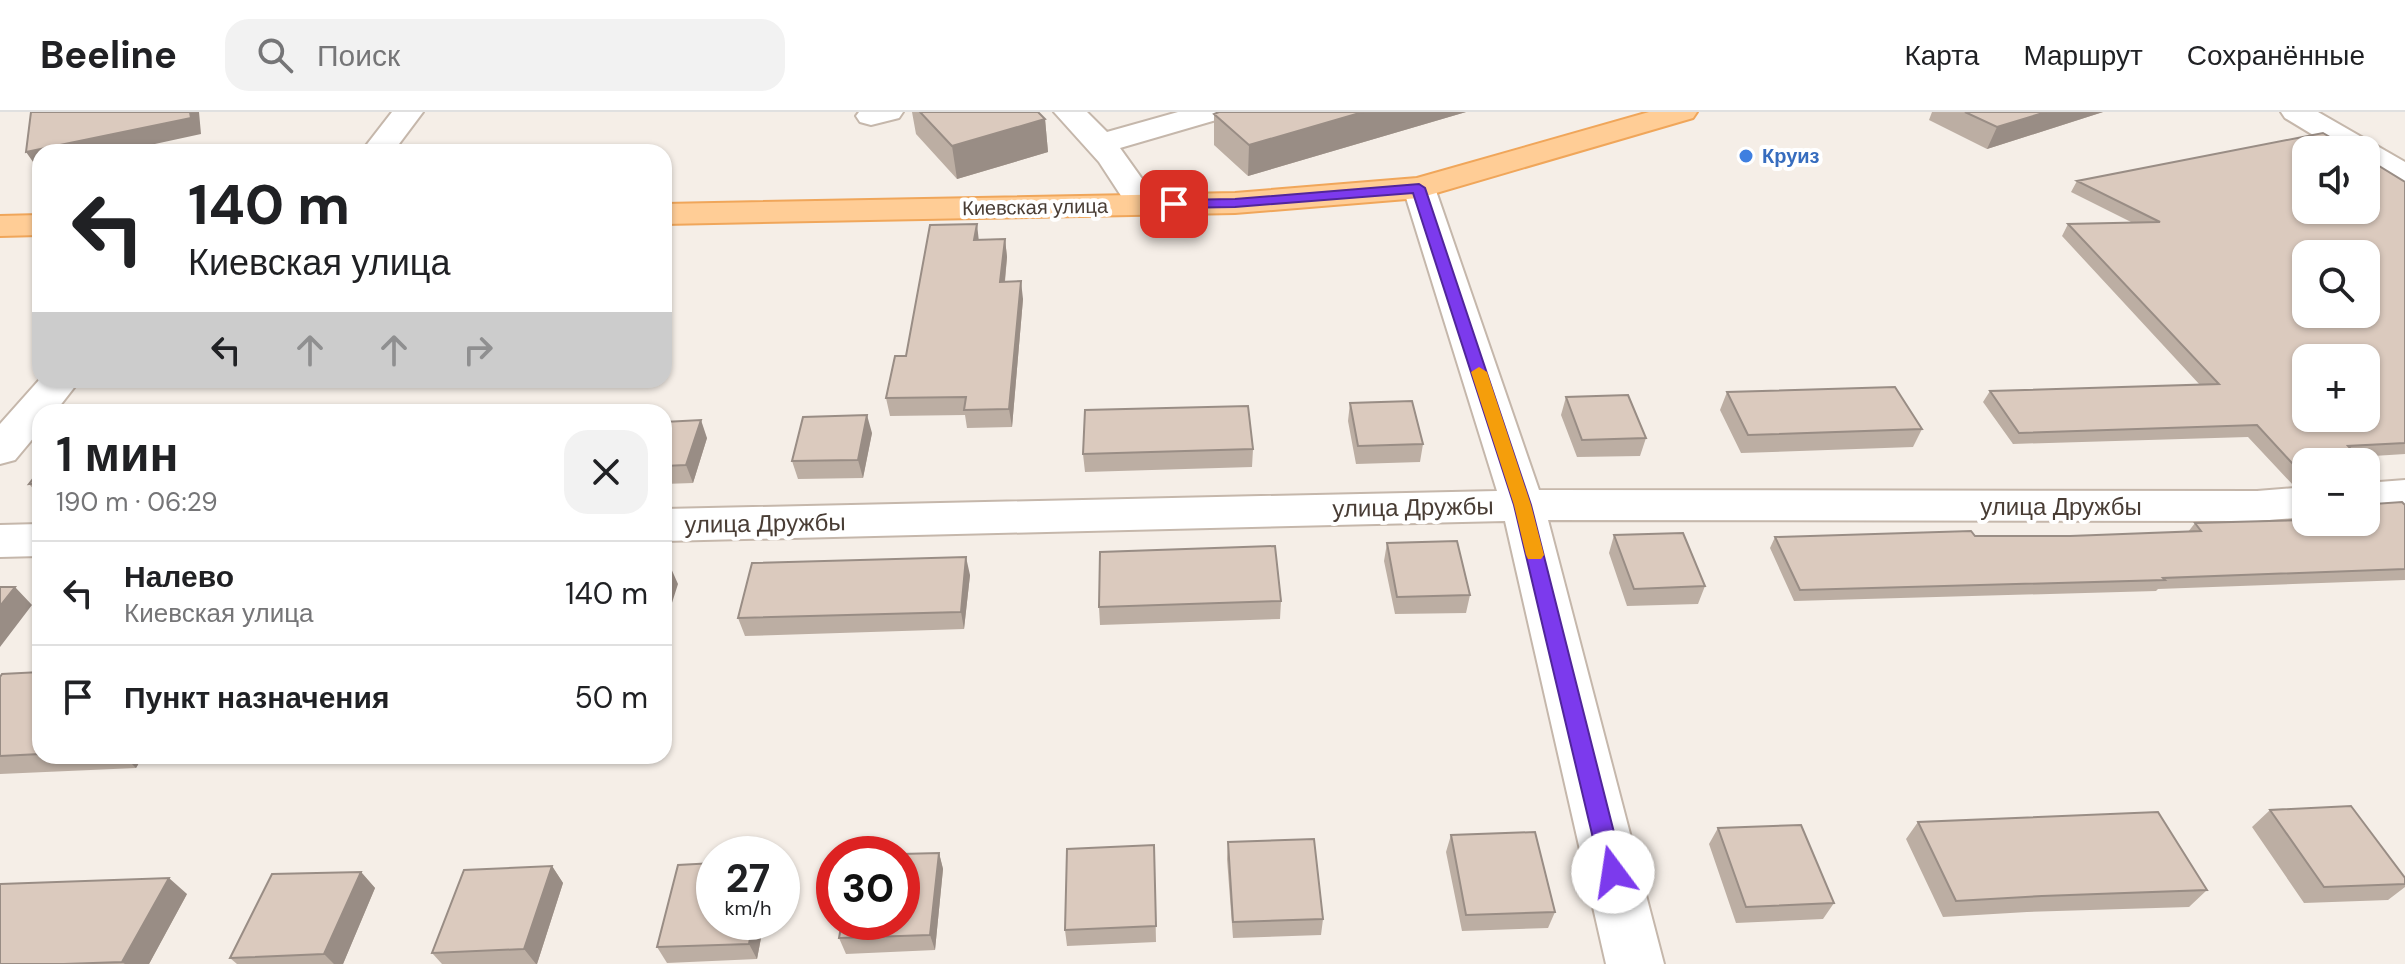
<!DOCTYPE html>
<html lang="ru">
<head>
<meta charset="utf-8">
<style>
	:root { --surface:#fff; --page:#f2f2f2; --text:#202124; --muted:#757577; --line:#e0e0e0 }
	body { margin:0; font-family:"DM Sans",sans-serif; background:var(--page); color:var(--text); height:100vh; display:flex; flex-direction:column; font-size:30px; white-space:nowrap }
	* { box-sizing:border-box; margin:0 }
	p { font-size:26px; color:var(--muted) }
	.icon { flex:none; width:44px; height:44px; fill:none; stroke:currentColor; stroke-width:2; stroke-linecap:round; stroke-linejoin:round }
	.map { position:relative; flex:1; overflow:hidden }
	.drawer { position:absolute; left:32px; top:292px; width:640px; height:360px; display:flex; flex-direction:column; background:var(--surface); border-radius:24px; box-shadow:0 2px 6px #0004 }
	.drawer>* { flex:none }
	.banner { position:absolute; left:32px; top:32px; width:640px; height:244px; border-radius:24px; box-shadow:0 2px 6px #0004; background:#fff; color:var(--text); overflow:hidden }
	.buttons { position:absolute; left:2292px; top:24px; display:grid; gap:16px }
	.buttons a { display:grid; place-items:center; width:88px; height:88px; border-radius:16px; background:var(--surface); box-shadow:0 2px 6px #0004; font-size:40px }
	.speed { position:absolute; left:696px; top:724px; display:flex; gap:16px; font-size:40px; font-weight:700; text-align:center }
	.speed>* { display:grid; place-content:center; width:104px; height:104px; border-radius:50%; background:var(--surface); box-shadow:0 2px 6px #0004; line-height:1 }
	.speed small { font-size:20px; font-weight:400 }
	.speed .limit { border:12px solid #d22; background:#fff; color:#111 }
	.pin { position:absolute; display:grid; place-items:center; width:68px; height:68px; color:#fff; margin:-34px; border-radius:16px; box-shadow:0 4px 12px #0006 }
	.me { position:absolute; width:88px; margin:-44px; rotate:346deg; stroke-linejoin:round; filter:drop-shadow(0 0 6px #0008) }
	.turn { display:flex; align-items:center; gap:28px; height:168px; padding:0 24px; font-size:36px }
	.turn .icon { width:104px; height:104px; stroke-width:2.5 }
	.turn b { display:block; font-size:56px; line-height:68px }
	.lanes { display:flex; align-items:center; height:76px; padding:0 24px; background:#0003; justify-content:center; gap:40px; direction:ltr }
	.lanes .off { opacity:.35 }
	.round { display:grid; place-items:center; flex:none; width:84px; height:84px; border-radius:24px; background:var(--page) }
	.overview { display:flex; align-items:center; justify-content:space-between; height:136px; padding:0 24px }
	h1 { font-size:48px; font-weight:600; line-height:60px }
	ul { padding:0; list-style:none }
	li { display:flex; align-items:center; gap:24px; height:104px; padding:0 24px; border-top:2px solid var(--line) }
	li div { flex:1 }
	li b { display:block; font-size:30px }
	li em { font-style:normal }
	header { display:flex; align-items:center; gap:48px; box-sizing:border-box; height:112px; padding:0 40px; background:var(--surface); border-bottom:2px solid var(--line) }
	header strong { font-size:38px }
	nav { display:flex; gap:44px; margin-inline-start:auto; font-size:28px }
	.search { width:560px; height:72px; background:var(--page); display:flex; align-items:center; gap:20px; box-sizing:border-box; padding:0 28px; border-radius:24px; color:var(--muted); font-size:30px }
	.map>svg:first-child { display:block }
</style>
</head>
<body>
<header>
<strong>Beeline</strong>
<div class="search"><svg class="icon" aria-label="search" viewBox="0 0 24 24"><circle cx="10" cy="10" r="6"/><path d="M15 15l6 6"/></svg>Поиск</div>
<nav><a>Карта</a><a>Маршрут</a><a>Сохранённые</a></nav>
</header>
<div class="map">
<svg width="2405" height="852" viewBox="0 0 2405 852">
	<rect width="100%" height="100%" fill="#f5eee7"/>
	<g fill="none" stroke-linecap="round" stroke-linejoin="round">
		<!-- minor casing -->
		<g stroke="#c5b7ab" stroke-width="4">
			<path id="minor" d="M 392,0 L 423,0 L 393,40 L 361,40 Z
				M 859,0 L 903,0 L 899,6 L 871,13 L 860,10 L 856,4 Z
				M 1054,0 L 1087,0 L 1107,20 L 1178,0 L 1227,0 L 1223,6 L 1120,36 L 1160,92 L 1155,99 L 1143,102 L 1131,99 L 1099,50 Z
				M 2281,0 L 2318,0 L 2405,50 L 2405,74 L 2394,71 L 2366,54 L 2366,38 L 2338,38 L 2285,6 Z
				M 1419,66 L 1431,69 L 1435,76 L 1539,378 L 2257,379 L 2306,375 L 2306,405 L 2257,409 L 1548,408 L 1664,852 L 1606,852 L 1505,409 L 664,429 L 664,397 L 1497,379 L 1403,76 L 1407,69 Z
				M 40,267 L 80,268 L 55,300 L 40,300 L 40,318 L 15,348 L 0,352 L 0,312 Z
				M 2405,368 L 2405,398 L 2366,401 L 2366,371 Z
				M 40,412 L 40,444 L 0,445 L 0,413 Z"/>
		</g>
		<!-- major casing -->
		<g stroke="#f0a65a" stroke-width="4">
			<path id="major" d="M 1649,0 L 1697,0 L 1693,6 L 1419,86 L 1235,101 L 664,112 L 664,92 L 1235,81 L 1417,66 Z
				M 40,103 L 40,123 L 0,124 L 0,104 Z"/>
		</g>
		<!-- minor -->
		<use href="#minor" fill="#fff" fill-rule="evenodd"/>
		<!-- major -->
		<use href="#major" fill="#ffcd96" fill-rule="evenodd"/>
	</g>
	<!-- wall -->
	<path fill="#bcaea3" d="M 912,0 L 1038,0 L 1045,7 L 1048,40 L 957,67 L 916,22 Z
		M 1466,0 L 1248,64 L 1214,33 L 1214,2 Z
		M 1932,0 L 2103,0 L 1987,37 L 1929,8 Z
		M 2077,69 L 2405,70 L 2405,342 L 2358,345 L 2306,350 L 2306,373 L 2293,373 L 2248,325 L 2013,332 L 1983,290 L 1990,279 L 2200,273 L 2062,124 L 2068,112 L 2133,111 L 2071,80 Z
		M 1005,127 L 1007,145 L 1005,170 L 1023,187 L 1012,315 L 967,316 L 965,303 L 890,304 L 886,286 L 906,244 L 979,128 Z
		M 1727,280 L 1922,317 L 1913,335 L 1741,341 L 1720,298 Z
		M 1566,285 L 1646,326 L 1640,344 L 1577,345 L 1561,303 Z
		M 1350,291 L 1423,332 L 1420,350 L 1356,352 L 1348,309 Z
		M 664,310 L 707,326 L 693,371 L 664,372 Z
		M 872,321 L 863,366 L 798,367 L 792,349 Z
		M 1253,337 L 1252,355 L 1085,360 L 1083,342 Z
		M 40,358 L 40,384 L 29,372 Z
		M 2374,392 L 2405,393 L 2405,468 L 2158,477 L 2156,479 L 1794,489 L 1770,436 L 1775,425 L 2070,424 L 2188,420 L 2195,411 L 2366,410 Z
		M 1614,423 L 1705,474 L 1698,492 L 1627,494 L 1609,441 Z
		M 1387,431 L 1470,483 L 1466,501 L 1395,502 L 1384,449 Z
		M 970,463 L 964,517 L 745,524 L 738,506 Z
		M 1281,489 L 1280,507 L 1100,513 L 1099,495 Z
		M 40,560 L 40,644 L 143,644 L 136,656 L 0,662 L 0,565 Z
		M 2270,698 L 2405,766 L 2405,775 L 2388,788 L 2304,791 L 2252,715 Z
		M 1918,710 L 2207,778 L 2189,795 L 2027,800 L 1943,805 L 1906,727 Z
		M 1718,716 L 1834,791 L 1823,807 L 1736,811 L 1709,732 Z
		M 1451,723 L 1555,800 L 1548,816 L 1462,819 L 1446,740 Z
		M 1228,730 L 1323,807 L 1321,823 L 1233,826 L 1227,747 Z
		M 1154,733 L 1156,830 L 1067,834 L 1065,818 Z
		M 939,741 L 943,757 L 935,838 L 846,842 L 839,826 Z
		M 552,754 L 563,771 L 537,852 L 442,852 L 432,841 Z
		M 361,760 L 375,776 L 343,852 L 237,852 L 230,846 Z
		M 187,782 L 149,852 L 0,852 Z
		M 764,810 L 757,847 L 667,851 L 657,835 Z"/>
	<!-- shaded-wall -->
	<path fill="#998d85" d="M 190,0 L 199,0 L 201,22 L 118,40 L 40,40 L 40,57 L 38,57 L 26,40 Z
		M 1363,0 L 1466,0 L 1248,64 L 1249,33 Z
		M 2046,0 L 2103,0 L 1987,37 L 1997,15 Z
		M 1045,7 L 1048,40 L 957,67 L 952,34 Z
		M 977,112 L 979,130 L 974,128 Z
		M 1005,127 L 1007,145 L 1003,187 L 1000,170 Z
		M 1021,169 L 1023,187 L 1012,315 L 1009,297 Z
		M 867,303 L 872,321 L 863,366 L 858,348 Z
		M 701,308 L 707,326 L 693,371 L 686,353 Z
		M 966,445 L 970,463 L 964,517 L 961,500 Z
		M 670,454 L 678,472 L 664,516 L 664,473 Z
		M 15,475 L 32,493 L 0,535 L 0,494 Z
		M 124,644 L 143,644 L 136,656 Z
		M 939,741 L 943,757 L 935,838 L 930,823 Z
		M 552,754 L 563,771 L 537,852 L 536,852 L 524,837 Z
		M 361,760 L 375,776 L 343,852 L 334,852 L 324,842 Z
		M 169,766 L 187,782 L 149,852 L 125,852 L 122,850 Z
		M 753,810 L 764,810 L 757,847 L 749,832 Z"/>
	<!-- building -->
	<path fill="#dbcabe" stroke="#998d85" stroke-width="2" fill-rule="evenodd" d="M 31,0 L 190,0 L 191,6 L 26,40 Z
		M 920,0 L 1038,0 L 1045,7 L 952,34 Z
		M 1219,0 L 1363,0 L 1249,33 L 1214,2 Z
		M 1965,0 L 2046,0 L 1997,15 Z
		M 2323,21 L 2352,38 L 2306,38 L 2306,98 L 2366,98 L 2366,46 L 2405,70 L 2405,331 L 2348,334 L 2363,350 L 2306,350 L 2306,361 L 2302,362 L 2257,313 L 2019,321 L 1990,279 L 2219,272 L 2068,112 L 2160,110 L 2077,69 ZM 2306,142 L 2366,142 L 2366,202 L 2306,202 ZM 2306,246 L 2366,246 L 2366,306 L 2306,306 Z
		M 977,112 L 974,128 L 1005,127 L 1000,170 L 1021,169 L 1009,297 L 964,298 L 966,285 L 886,286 L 895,244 L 906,244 L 930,113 Z
		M 1895,275 L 1922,317 L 1748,323 L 1727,280 Z
		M 1628,283 L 1646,326 L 1582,328 L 1566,285 Z
		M 1412,289 L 1423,332 L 1358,334 L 1350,291 Z
		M 1248,294 L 1253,337 L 1083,342 L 1085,298 Z
		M 867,303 L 858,348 L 792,349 L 803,305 Z
		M 701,308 L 686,353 L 664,354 L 664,310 Z
		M 2366,353 L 2373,360 L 2374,392 L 2402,390 L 2405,393 L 2405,457 L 2163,466 L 2165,468 L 1800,478 L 1775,425 L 1971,419 L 1975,424 L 2070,424 L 2201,419 L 2195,411 L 2306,408 L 2306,410 L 2366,410 Z
		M 40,358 L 40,371 L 29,372 Z
		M 1683,421 L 1705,474 L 1634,477 L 1614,423 Z
		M 1457,429 L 1470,483 L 1397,485 L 1387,431 Z
		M 1275,434 L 1281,489 L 1099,495 L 1100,440 Z
		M 966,445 L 961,500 L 738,506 L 752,451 Z
		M 664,454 L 670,454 L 664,473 Z
		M 0,475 L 15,475 L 0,494 Z
		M 40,560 L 40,642 L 0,644 L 0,565 L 2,562 Z
		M 2351,694 L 2405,766 L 2405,772 L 2324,775 L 2270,698 Z
		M 2158,700 L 2207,778 L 2042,784 L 1956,789 L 1918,710 Z
		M 1801,713 L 1834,791 L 1746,795 L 1718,716 Z
		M 1535,720 L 1555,800 L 1466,803 L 1451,723 Z
		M 1314,727 L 1323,807 L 1233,810 L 1228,730 Z
		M 1154,733 L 1156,814 L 1065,818 L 1067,737 Z
		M 939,741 L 930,823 L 839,826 L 842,810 L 902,810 L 901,742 Z
		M 714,751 L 714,810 L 753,810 L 749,832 L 657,835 L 678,753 Z
		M 552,754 L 524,837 L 432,841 L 464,758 Z
		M 361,760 L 324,842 L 230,846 L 272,762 Z
		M 169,766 L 122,850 L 64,852 L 0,852 L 0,772 Z"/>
	<!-- route -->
	<path fill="#7c3aed" stroke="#51269a" stroke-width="2" d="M 1419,72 L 1425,76 L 1531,393 L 1624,760 L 1621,767 L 1613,770 L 1605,767 L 1601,760 L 1514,393 L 1413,81 L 1235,95 L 1174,96 L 1167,92 L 1174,88 L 1235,87 Z"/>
	<!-- slow -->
	<path fill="#f59e0b" d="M 1479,255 L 1487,260 L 1531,393 L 1544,443 L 1541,447 L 1528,447 L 1526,443 L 1514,393 L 1471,260 Z"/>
	<!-- markers -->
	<circle fill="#3f7fe0" stroke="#fff" stroke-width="3" cx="1746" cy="44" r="8"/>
	<g text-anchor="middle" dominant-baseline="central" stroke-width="8" stroke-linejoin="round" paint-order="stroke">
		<!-- far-shop labels -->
		<g font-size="20" font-weight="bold" fill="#366cbe" stroke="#fff" text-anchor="start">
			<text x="1762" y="44">Круиз</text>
		</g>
		<!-- far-street labels -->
		<g font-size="20" fill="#493d35" stroke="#fff">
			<text transform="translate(1035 95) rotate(-1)">Киевская улица</text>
		</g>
		<!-- street labels -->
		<g font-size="24" fill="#493d35" stroke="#fff">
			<text x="2061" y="394">улица Дружбы</text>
			<text transform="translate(1413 395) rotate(-1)">улица Дружбы</text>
			<text transform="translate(765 411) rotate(-1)">улица Дружбы</text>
		</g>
	</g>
</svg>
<div class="buttons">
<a><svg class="icon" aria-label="sound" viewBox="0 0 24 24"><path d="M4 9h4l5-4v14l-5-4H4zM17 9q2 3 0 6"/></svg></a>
<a><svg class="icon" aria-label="search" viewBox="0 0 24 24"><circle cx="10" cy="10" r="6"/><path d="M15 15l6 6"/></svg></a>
<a>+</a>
<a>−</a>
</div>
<div class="speed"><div>27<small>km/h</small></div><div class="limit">30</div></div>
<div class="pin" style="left:1174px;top:92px;background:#d93025"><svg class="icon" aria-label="arrive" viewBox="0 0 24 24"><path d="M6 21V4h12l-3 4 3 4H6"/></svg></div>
<svg class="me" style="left:1613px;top:760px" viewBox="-20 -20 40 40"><circle r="19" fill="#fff"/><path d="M0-13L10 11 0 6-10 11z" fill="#7c3aed"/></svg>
<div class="banner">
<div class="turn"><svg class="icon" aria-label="left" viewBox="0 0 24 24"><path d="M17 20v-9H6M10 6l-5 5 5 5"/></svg><div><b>140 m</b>Киевская улица</div></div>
<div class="lanes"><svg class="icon" aria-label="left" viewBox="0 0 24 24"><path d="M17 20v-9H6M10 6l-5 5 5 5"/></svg><svg class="icon off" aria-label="ahead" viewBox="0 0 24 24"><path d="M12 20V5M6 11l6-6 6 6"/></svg><svg class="icon off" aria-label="ahead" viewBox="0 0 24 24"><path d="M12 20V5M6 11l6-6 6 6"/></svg><svg class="icon off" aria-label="right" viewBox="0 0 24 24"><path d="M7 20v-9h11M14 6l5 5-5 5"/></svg></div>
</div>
<section class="drawer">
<div class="overview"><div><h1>1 мин</h1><p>190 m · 06:29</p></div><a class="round"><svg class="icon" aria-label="close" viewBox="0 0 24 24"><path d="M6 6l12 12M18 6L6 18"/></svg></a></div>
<ul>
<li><svg class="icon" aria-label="left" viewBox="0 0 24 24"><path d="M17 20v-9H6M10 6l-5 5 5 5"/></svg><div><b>Налево</b><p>Киевская улица</p></div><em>140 m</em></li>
<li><svg class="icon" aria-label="arrive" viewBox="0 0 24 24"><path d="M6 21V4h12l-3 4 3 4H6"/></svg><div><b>Пункт назначения</b></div><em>50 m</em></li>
</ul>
</section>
</div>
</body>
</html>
